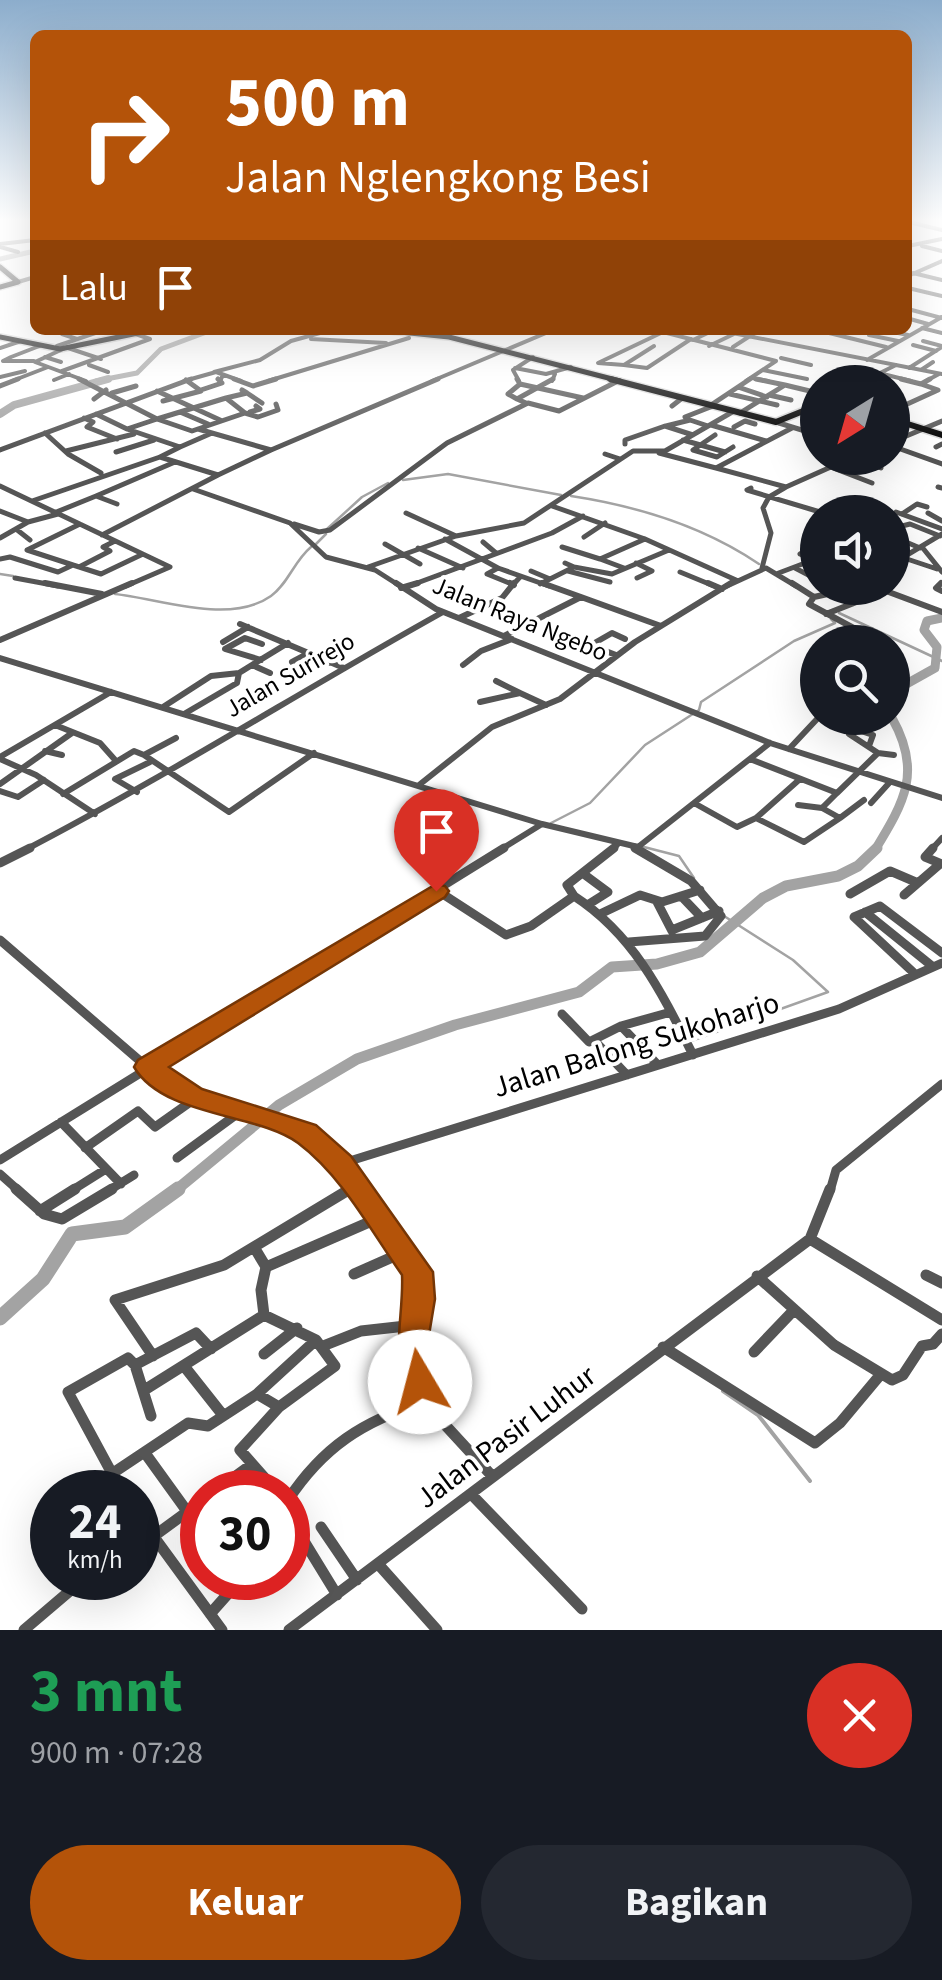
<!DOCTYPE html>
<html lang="id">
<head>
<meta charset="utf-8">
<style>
	:root { --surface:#171b24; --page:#242831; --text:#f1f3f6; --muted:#9ea1a6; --accent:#b45309 }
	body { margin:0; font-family:"Source Sans 3",sans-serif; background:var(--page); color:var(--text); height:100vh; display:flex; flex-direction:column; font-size:38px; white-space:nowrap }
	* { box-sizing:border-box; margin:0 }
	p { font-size:32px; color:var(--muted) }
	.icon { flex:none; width:55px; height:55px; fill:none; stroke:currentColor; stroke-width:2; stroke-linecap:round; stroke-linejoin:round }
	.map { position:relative; height:1630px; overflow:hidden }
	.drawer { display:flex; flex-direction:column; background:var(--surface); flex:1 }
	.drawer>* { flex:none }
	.top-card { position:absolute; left:30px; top:30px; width:882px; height:305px; border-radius:15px; box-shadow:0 10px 40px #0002; background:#b45309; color:#fff; overflow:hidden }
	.needle { width:65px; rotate:217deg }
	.tools { position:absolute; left:800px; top:365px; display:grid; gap:20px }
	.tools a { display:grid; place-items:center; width:110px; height:110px; border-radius:50%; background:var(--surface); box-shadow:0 10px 40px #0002; font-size:50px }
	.speed { position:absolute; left:30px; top:1470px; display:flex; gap:20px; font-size:50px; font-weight:700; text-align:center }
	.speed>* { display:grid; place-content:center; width:130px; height:130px; border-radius:50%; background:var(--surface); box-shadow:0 10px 40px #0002; line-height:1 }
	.speed small { font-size:25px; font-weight:400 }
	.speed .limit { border:15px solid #d22; background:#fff; color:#111 }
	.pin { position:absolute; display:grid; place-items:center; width:85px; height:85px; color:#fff; margin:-102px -42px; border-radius:50% 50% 50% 0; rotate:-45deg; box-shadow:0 0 10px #0007 }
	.pin .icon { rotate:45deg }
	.me { position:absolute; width:110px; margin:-55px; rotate:352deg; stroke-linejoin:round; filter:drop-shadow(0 0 8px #0008) }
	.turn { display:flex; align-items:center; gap:35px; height:210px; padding:0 30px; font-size:45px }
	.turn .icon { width:130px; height:130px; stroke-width:2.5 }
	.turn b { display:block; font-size:70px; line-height:85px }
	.then { display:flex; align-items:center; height:95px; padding:0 30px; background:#0003; gap:20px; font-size:38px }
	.round { display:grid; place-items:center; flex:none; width:105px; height:105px; border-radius:52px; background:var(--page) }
	.summary { display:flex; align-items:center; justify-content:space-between; height:170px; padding:0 30px }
	h1 { font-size:60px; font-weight:700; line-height:75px; color:#1e9e55 }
	.action { display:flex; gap:20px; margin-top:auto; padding:20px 30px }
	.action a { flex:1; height:115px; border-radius:60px; background:var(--accent); color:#fff; font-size:40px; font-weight:700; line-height:115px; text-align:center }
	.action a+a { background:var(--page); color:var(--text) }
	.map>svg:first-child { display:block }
</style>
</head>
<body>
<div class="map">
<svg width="942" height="1630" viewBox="0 0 942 1630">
	<rect width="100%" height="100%" fill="#fff"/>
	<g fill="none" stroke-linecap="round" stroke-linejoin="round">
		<!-- stream-far1 -->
		<path stroke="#a3a3a3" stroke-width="2.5" d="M 403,480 L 448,474 L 561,495
			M 571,496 C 637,506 703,526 759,564
			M 327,529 L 362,497 L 388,483
			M 316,544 L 326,534
			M 0,574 L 13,576
			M 115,594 C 161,599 230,625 271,596 C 288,584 294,561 311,547
			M 839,613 L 942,661
			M 551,823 L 590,803 L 645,745 L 699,710 L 701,702 L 794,641 L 835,623 L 831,619
			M 644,847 L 679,856 L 694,878
			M 691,1041 L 828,992 L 793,960 L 724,916"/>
		<!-- stream -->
		<path stroke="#a3a3a3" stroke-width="4" d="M 723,1391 L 758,1415 L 810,1481"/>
		<!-- river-far4 -->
		<path stroke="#a3a3a3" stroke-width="5" d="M 0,259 L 35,251
			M 96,381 L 137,373 L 161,349 L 212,330"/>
		<!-- river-far3 -->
		<path stroke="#a3a3a3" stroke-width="8" d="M 0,414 L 14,405 L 108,379"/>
		<!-- river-far2 -->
		<path stroke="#a3a3a3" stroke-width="9" d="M 892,692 L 935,668 L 937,647 L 924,630 L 927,621 L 942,618
			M 875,850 C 905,801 922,771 892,718"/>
		<!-- river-far1 -->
		<path stroke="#a3a3a3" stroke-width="11" d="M 175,1191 L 279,1105 L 357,1059 L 455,1025 L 579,992 L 612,967 L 657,964 L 700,952 L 763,898 L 786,886 L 838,876 L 858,866 L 877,848"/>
		<!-- river -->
		<path stroke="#a3a3a3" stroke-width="15" d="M 0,1318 L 43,1279 L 72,1234 L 125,1227 L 178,1189"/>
		<!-- minor-tunnel -->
		<path stroke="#d9d9d9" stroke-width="5" stroke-dasharray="5 2.5" stroke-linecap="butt" d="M 882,381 L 887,382"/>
		<!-- major-far1 casing -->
		<g stroke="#dbdbdb" stroke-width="8">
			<path id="major-far1" d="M 0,267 L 18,282
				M 0,287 L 18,282
				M 329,330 L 357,330
				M 380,330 L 449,337 L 620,381
				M 0,337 L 60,349 L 153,330"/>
		</g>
		<!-- major casing -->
		<g stroke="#dbdbdb" stroke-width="9">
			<path id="major" d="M 610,379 L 776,422 L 818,405
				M 892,419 L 942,435"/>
		</g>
		<!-- minor-far4 -->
		<path stroke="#555" stroke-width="4" d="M 909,222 L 942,230
			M 0,244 L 35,240
			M 908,246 L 942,239
			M 922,246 L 942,251
			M 0,247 L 18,252
			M 913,273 L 942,280
			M 908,276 L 942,261
			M 18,282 L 35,277
			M 908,288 L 942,296
			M 908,309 L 942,318
			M 910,319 L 928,324
			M 922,328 L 942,333
			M 668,330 L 663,332 L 776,361 L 746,381
			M 717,330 L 942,374
			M 792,330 L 799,332
			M 817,330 L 886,347
			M 888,331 L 908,335
			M 62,334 L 77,339
			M 869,335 L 898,341
			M 748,336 L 764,330
			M 311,339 L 386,343
			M 693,340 L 714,330
			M 923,341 L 942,346
			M 913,345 L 936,351
			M 57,346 L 104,330
			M 654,346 L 624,365 L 598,363 L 663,332
			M 709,346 L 736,333
			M 733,347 L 750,336
			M 0,348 L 21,341
			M 68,348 L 101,359
			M 63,349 L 35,362 L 86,381
			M 11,357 L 3,361 L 34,361
			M 11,357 L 42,345
			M 45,357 L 61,362
			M 781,358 L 811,365
			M 867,360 L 942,317
			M 89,365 L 108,372
			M 624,365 L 647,368 L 691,339
			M 515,368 L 546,374 L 571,367
			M 909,368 L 942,347
			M 763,370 L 807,379
			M 861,370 L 878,374
			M 921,370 L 933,362
			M 62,371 L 150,339 L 124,330
			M 214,372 L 260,360 L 291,341 L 320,333
			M 833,373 L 866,381
			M 879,373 L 911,381
			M 0,377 L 25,371
			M 752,378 L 768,381
			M 54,380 L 69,374
			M 12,381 L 48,367
			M 184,381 L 216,372 L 241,381
			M 220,381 L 223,375
			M 268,381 L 409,338
			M 432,381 L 553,330
			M 519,381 L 513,370 L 533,357
			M 552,381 L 555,374
			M 864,381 L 896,365
			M 926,381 L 939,374"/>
		<!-- minor-far3 -->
		<path stroke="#555" stroke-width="5" d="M 79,379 L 157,419 L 127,429 L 180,447 L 160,457 L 218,475 L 102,535
			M 234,379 L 253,386 L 276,379
			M 517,379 L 520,384 L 583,398
			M 756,379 L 785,385
			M 857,379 L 866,381
			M 901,379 L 921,384
			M 863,382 L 869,379
			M 0,386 L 18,379
			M 738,387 L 767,397
			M 201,390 L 222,383 L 218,379
			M 157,391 L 220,420
			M 112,393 L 136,386
			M 247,393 L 262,403
			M 730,394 L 777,405
			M 769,395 L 791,400
			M 94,399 L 106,390
			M 517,399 L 508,394 L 520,384
			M 163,401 L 201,391 L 186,380
			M 526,403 L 517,399 L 553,379
			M 711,405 L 750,379
			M 672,406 L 681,399
			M 892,411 L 938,390 L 921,384 L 930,379
			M 180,412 L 208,424
			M 250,412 L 260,409 L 256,406
			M 245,413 L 258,417 L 278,410 L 276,404
			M 740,413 L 785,385 L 818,393
			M 96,414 L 127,429
			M 685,417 L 713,406
			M 84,418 L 93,422 L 87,427 L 117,439
			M 157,419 L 192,431 L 245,413 L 226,398 L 247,393 L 242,390
			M 157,419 L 226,398
			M 779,423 L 818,435
			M 711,425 L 766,441
			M 666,426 L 690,420 L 708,426
			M 734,427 L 745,421 L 755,424
			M 198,429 L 271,450 L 218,475
			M 802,430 L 818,422
			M 45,433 L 68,454 L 101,473
			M 715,435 L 693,450 L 717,457 L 733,447
			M 683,440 L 725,452
			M 892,442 L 942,421
			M 625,444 L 625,440 L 665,426 L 693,435
			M 892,446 L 942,464
			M 180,447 L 212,433
			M 936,447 L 942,444
			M 0,450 L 191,379
			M 271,450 L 438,379
			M 66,451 L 134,434
			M 116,452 L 154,440
			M 659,453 L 716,468
			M 605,454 L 620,459
			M 851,458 L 881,468
			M 828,466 L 872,483
			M 0,486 L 170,567 L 126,586
			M 786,487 L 851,458
			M 938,487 L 942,488
			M 751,488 L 747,490 L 820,512
			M 193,489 L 290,523 L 326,557 L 375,570 L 400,586
			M 96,496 L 175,462
			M 32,501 L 160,457
			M 552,506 L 645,539 L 736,580
			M 0,511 L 28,522
			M 896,512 L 942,529
			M 54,513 L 96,496 L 117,504
			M 406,513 L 456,536
			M 928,513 L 942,521
			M 902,514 L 917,504 L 927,507
			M 294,524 L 319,532 L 330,530 L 447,443 L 528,403 L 559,411 L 618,381
			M 902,526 L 910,524 L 940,536
			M 16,529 L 30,540
			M 892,536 L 920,548
			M 584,537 L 605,523
			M 0,538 L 28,522 L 58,514
			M 445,539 L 498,568 L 549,586
			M 483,542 L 496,553
			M 385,544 L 420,564
			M 818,544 L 800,554 L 818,562
			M 562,547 L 600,559
			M 922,547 L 942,572
			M 418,548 L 463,568
			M 904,558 L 937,569
			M 0,559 L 10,557 L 58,572 L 73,565 L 101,574 L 143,554
			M 636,563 L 652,571 L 637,578
			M 892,564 L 942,534
			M 73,565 L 27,550 L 80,524
			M 79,567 L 110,551 L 103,547 L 115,541
			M 368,567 L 456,536 L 524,523 L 633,451 L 665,451 L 734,411
			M 574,567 L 612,574 L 669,550
			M 498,568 L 487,574 L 514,585
			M 624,568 L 600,559 L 645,539
			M 762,568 L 771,533 L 763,508 L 769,497 L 786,487 L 716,468 L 792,428
			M 795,568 L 818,580
			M 531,571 L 550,579
			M 568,571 L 610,582
			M 680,572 L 714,586
			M 776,574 L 813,560
			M 15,578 L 58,586
			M 540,584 L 574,567 L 565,563
			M 409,586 L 552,533 L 583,516
			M 512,586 L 520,577
			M 727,586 L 766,568 L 796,586
			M 938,586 L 942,583"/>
		<!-- minor-far2 -->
		<path stroke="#555" stroke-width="6" d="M 45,583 L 102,594
			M 396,583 L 436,609 L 770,743 L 942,798
			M 510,583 L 514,585
			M 708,583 L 722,589
			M 792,583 L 814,597
			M 941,583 L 936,588 L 942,591
			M 401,588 L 418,583
			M 878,588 L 942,612
			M 581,597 L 661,626
			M 814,597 L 809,604 L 876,640
			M 814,597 L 855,588
			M 826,614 L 864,599
			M 459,618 L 502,598 L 514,583
			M 240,624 L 344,668
			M 504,636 L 581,597 L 542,583
			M 0,640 L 132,583
			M 223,642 L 248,627
			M 585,643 L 616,655
			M 591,645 L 612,633 L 625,639
			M 0,658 L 542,824
			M 261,660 L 225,649 L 245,638 L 262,644
			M 292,662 L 309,653
			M 252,665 L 270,673
			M 305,665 L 332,662
			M 463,665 L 481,651 L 512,639
			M 496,681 L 520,693
			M 480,702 L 520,693 L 546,705
			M 163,707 L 211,676 L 239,673
			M 184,714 L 237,683 L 239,673 L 288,643
			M 55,725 L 100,743 L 116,761
			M 869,746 L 873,735 L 852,728 L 849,734 L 878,753
			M 789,749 L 818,718
			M 45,751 L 62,755
			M 144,755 L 229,812 L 314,753
			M 0,757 L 111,692
			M 0,759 L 36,775 L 95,814
			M 750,759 L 837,793 L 878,753 L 894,755
			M 0,784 L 72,733
			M 419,785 L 492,727 L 560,699 L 635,642 L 731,583
			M 0,791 L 18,797 L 44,780
			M 137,792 L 115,779 L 150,762
			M 63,794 L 134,751 L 144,755 L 176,738
			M 694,803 L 737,827 L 756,818 L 804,842 L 840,818 L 822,808
			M 871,803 L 890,782
			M 798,805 L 822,808 L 837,793
			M 756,818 L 800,779
			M 840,818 L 864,800
			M 635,848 L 638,850
			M 25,850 C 167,776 303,690 443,612
			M 500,850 L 542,824 L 638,847 L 770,743
			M 612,850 L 617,845
			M 931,850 L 942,838"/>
		<!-- minor-far1 -->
		<path stroke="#555" stroke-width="9" d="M 933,848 L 925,857 L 942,864
			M 0,863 L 30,848
			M 585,875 L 608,892 L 589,904
			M 438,891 L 506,935 L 531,926 L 574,896
			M 850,894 L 890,871 L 918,883
			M 904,895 L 940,864
			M 574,896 C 634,935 662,993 693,1055
			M 574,896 L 567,885 L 614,848
			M 681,896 L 702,918
			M 657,902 L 672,931
			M 865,912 L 932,966
			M 600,914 L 640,895 L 662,902 L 700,890
			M 672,930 L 719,911
			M 0,940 L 147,1067 L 187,1094 L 305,1133 L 327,1149 L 359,1191
			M 629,942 L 705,936 L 721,916 L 691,881 L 635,848
			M 914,973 L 854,917 L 880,906 L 942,953
			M 562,1014 L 589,1042 L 621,1026 L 671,1012
			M 621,1026 L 658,1065
			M 594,1040 L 627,1075
			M 61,1122 L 121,1184
			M 85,1148 L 138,1111 L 155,1127 L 196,1098
			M 177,1158 L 237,1114
			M 0,1160 L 504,848
			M 340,1164 L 839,1009 L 942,963
			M 0,1174 L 19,1191
			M 71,1191 L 106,1169
			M 108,1191 L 134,1175
			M 345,1191 L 357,1184
			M 830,1191 L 836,1170 L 942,1084"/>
		<!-- minor -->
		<path stroke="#555" stroke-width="11" d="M 16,1189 L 44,1214 L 62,1219 L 112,1189
			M 357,1189 L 413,1261 L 419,1299 L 413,1347 L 424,1402 L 493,1477
			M 40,1211 L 75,1189
			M 810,1239 L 942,1320
			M 266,1267 L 381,1217
			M 354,1274 L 406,1251
			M 926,1275 L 942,1283
			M 757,1276 L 834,1345 L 892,1380 L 903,1375 L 922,1346 L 933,1344 L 942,1334
			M 264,1315 L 316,1340 L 335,1366 L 279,1407 L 240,1450 L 277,1492
			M 323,1346 L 361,1331 L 415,1325
			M 663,1347 L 815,1443 L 840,1423 L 881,1374
			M 754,1352 L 794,1310
			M 264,1354 L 297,1328
			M 153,1356 L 115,1300 L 224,1265 L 350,1189
			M 135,1365 L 151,1416
			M 184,1366 L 222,1414
			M 146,1389 L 264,1315 L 261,1290 L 266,1267 L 254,1247
			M 257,1394 L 279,1407
			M 145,1453 L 202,1532
			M 110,1475 L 188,1423 L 208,1426 L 257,1394 L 316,1340
			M 122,1492 L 68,1392 L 128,1358 L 135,1365 L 196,1333 L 211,1349
			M 214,1492 L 251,1465
			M 471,1494 L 582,1609
			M 288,1500 C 323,1447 363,1421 424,1402
			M 138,1515 L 222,1630
			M 288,1515 L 337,1595
			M 321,1527 L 357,1580
			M 154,1536 L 202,1501
			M 379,1565 L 437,1630
			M 210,1614 L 242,1578
			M 24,1630 L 85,1578
			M 289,1630 L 810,1239 L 830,1189"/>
		<!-- major-far1 -->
		<use href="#major-far1" stroke="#000" stroke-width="5"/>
		<!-- major -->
		<use href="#major" stroke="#000" stroke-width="6"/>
	</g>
	<!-- sky -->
	<linearGradient id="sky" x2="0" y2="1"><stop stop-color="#8cadcc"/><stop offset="0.49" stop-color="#fff"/><stop offset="1" stop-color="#fff" stop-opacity="0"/></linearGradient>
	<rect width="942" height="450" fill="url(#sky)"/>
	<!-- route -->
	<path fill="#b45309" stroke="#753606" stroke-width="2.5" d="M 436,884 L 445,886 L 449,891 L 445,897 L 169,1067 L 202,1089 L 316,1125 L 351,1156 L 433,1272 L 435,1299 L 429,1335 L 437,1382 L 432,1393 L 420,1397 L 408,1393 C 390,1355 404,1315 402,1275 C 371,1231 342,1176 298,1143 C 258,1113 163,1117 134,1067 L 138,1060 Z"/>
	<g text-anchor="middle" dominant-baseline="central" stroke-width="8" stroke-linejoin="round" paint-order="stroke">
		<!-- street labels -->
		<g font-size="25" fill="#000" stroke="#fff">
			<text transform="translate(520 619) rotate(22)">Jalan Raya Ngebo</text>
			<text transform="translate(290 675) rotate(-30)">Jalan Surirejo</text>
		</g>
		<!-- near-street labels -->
		<g font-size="30" fill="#000" stroke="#fff">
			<text transform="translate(636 1045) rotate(-17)">Jalan Balong Sukoharjo</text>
			<text transform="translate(506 1437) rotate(-37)">Jalan Pasir Luhur</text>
		</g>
	</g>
</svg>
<div class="tools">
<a><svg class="needle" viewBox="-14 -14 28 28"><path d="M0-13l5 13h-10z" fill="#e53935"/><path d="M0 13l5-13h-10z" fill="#9ea1a6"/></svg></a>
<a><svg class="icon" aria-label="sound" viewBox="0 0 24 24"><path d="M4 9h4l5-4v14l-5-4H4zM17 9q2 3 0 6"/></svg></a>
<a><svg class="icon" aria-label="search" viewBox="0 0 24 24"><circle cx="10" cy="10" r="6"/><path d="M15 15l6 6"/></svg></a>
</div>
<div class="speed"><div>24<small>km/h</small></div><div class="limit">30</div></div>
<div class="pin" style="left:436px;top:891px;background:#d93025"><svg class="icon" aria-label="arrive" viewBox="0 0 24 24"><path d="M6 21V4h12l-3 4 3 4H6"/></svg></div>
<svg class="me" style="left:420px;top:1382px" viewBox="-20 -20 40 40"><circle r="19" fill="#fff"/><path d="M0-13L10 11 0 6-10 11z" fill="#b45309"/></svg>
<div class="top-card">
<div class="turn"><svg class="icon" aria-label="right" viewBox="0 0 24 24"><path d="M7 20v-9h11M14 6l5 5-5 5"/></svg><div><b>500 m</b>Jalan Nglengkong Besi</div></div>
<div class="then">Lalu<svg class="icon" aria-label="arrive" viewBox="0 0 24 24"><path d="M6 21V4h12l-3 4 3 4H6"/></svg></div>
</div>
</div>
<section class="drawer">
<div class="summary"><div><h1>3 mnt</h1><p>900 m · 07:28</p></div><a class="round" style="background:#d93025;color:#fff"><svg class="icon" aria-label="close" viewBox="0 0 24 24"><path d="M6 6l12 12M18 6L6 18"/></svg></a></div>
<div class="action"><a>Keluar</a><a>Bagikan</a></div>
</section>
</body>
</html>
